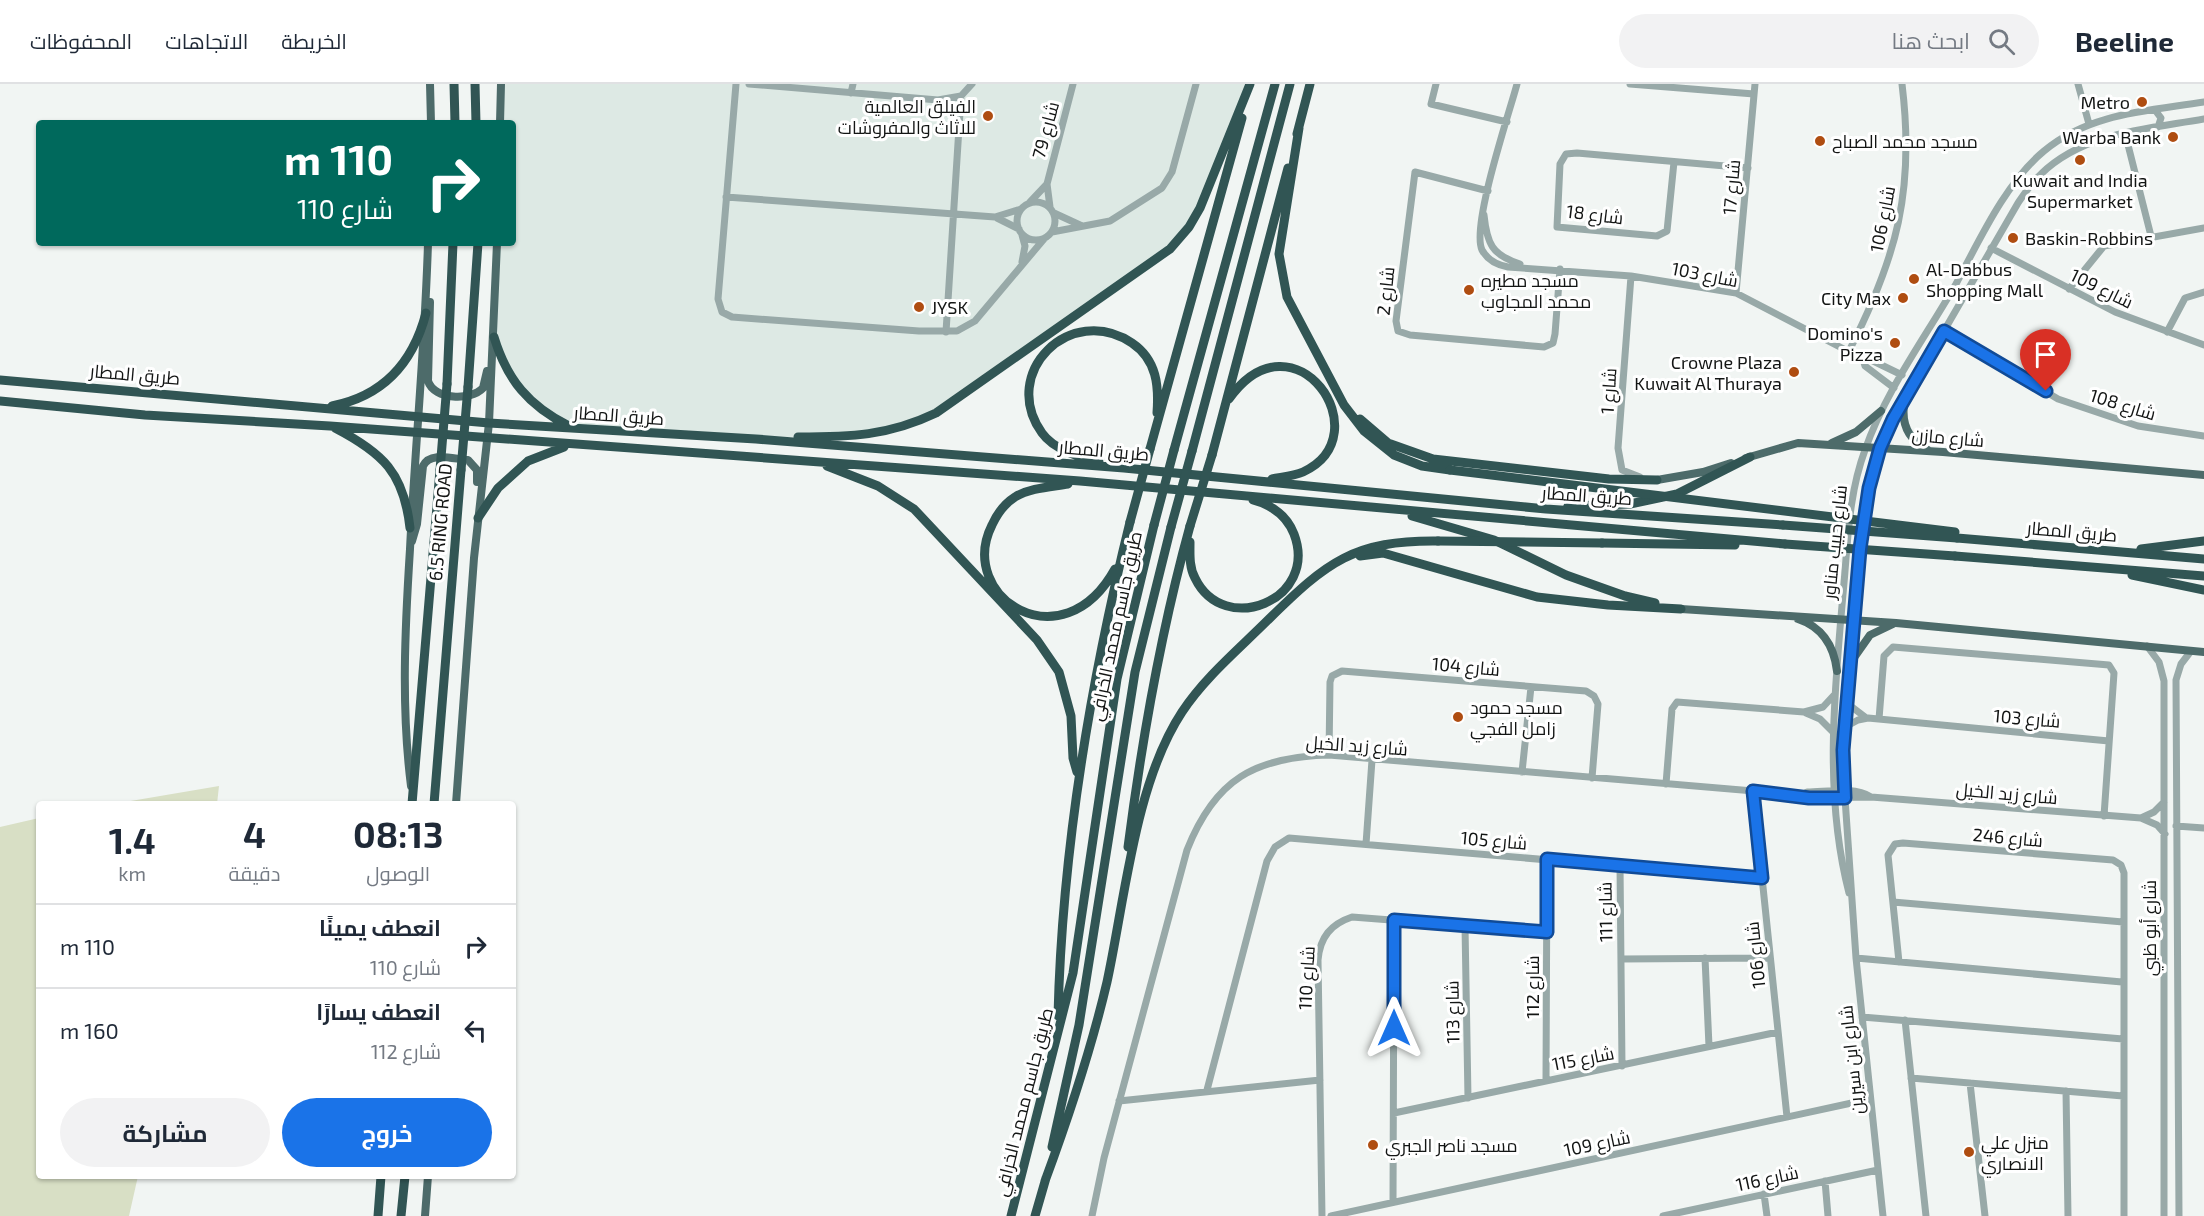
<!DOCTYPE html>
<html lang="ar">
<head>
<meta charset="utf-8">
<style>
	:root { --surface:#fff; --page:#f2f2f3; --text:#1f2937; --muted:#747a83; --line:#e0e1e3; --accent:#1a73e8 }
	body { margin:0; font-family:"Exo 2",Cairo,sans-serif; background:var(--page); color:var(--text); direction:rtl; height:100vh; display:flex; flex-direction:column; font-size:22px; white-space:nowrap }
	* { box-sizing:border-box; margin:0 }
	p { font-size:20px; color:var(--muted) }
	.icon { flex:none; width:33px; height:33px; fill:none; stroke:currentColor; stroke-width:2; stroke-linecap:round; stroke-linejoin:round }
	.map { position:relative; flex:1; overflow:hidden; direction:ltr }
	.details { position:absolute; left:36px; top:717px; width:480px; height:378px; display:flex; flex-direction:column; background:var(--surface); border-radius:6px; box-shadow:0 2px 4px #0004; direction:rtl }
	.details>* { flex:none }
	.top-card { position:absolute; left:36px; top:36px; width:480px; height:126px; border-radius:6px; box-shadow:0 2px 4px #0004; direction:rtl; background:#00695c; color:#fff; overflow:hidden }
	.pin { position:absolute; display:grid; place-items:center; width:51px; height:51px; color:#fff; margin:-62px -26px; border-radius:50% 50% 50% 0; rotate:-45deg; box-shadow:0 0 6px #0007 }
	.pin .icon { rotate:45deg }
	.me { position:absolute; width:66px; margin:-33px; rotate:0deg; stroke-linejoin:round; filter:drop-shadow(0 0 4px #0008) }
	.turn { display:flex; align-items:center; gap:21px; height:126px; padding:0 24px; font-size:27px }
	.turn .icon { width:78px; height:78px; stroke-width:2.5 }
	.turn b { display:block; font-size:42px; line-height:51px }
	.eta { display:flex; justify-content:space-evenly; align-items:center; height:102px; text-align:center }
	.eta b { font-size:36px; font-weight:700; line-height:42px }
	.button { display:flex; gap:12px; margin-top:auto; padding:12px 24px }
	.button a { flex:1; height:69px; border-radius:36px; background:var(--accent); color:#fff; font-size:24px; font-weight:700; line-height:69px; text-align:center }
	.button a+a { background:var(--page); color:var(--text) }
	ul { padding:0; list-style:none }
	li { display:flex; align-items:center; gap:18px; height:84px; padding:0 24px; border-top:2px solid var(--line) }
	li div { flex:1 }
	li b { display:block; font-size:22px }
	li em { font-style:normal }
	header { display:flex; align-items:center; gap:36px; box-sizing:border-box; height:84px; padding:0 30px; background:var(--surface); border-bottom:2px solid var(--line) }
	header strong { font-size:28px }
	nav { display:flex; gap:33px; margin-inline-start:auto; font-size:21px }
	.search { width:420px; height:54px; background:var(--page); display:flex; align-items:center; gap:15px; box-sizing:border-box; padding:0 21px; border-radius:33px; color:var(--muted); font-size:22px }
	.map>svg:first-child { display:block }
</style>
</head>
<body>
<header>
<strong>Beeline</strong>
<div class="search"><svg class="icon" aria-label="search" viewBox="0 0 24 24"><circle cx="10" cy="10" r="6"/><path d="M15 15l6 6"/></svg>ابحث هنا</div>
<nav><a>الخريطة</a><a>الاتجاهات</a><a>المحفوظات</a></nav>
</header>
<div class="map">
<svg width="2204" height="1132" viewBox="0 0 2204 1132">
	<rect width="100%" height="100%" fill="#f1f5f3"/>
	<!-- built -->
	<path fill="#dde9e4" d="M 497,0 L 1250,0 L 1210,101 L 1177,157 L 911,341 L 821,353 L 778,353 L 574,345 L 529,317 L 494,253 L 497,159 L 513,159 L 513,39 L 497,39 Z"/>
	<!-- green -->
	<path fill="#d8dfc5" d="M 219,702 L 217,720 L 113,720 Z
		M 39,734 L 39,1092 L 138,1092 L 129,1132 L 0,1132 L 0,743 Z"/>
	<g fill="none" stroke-linecap="round" stroke-linejoin="round">
		<!-- minor -->
		<path stroke="#98a9a8" stroke-width="7" d="M 736,0 L 718,215 L 722,228 L 732,233 L 919,247 L 957,247 L 975,237 L 1044,155
			M 749,0 L 938,16 L 961,12 L 972,0
			M 1436,0 L 1431,20 L 1507,38
			M 1517,0 C 1509,30 1471,142 1482,166 C 1488,177 1497,181 1508,183 L 1631,192 L 1736,209 L 1863,275 L 1869,275 L 1902,291
			M 1630,0 L 1754,10
			M 2078,0 L 2089,40
			M 851,9 L 853,0
			M 2155,26 L 2161,34 L 2158,43
			M 2125,49 L 2151,152
			M 1674,78 L 1667,147 L 1657,152 L 1557,143 L 1560,80 L 1566,70 L 1577,69 L 1748,84
			M 1488,107 L 1415,88 L 1396,237 L 1398,247 L 1410,251 L 1544,263 L 1553,259 L 1555,250 L 1560,185
			M 726,113 L 995,133 L 1021,125
			M1017 137a19 19 0 1 1 38 0a19 19 0 1 1-38 0Z
			M 1030,118 L 1047,100
			M 1050,123 L 1047,100 L 1073,0
			M 1054,129 L 1080,141
			M 1484,131 C 1487,160 1492,171 1520,180
			M 997,134 L 1019,145
			M 1052,148 L 1110,137 L 1162,104 L 1172,88 L 1196,0
			M 1991,164 L 2115,228 L 2204,261
			M 1022,178 L 1025,162 L 1022,151
			M 1631,192 L 1618,364 L 1622,386 L 1640,393
			M 2069,205 L 2104,162 L 2204,144
			M 1736,209 L 1755,0
			M 1944,247 L 2058,315 L 2138,342 L 2204,352
			M 946,248 L 961,12
			M 2167,248 L 2185,214 L 2204,208
			M 1849,267 C 1897,173 1915,106 1902,0
			M 1863,275 L 1865,282 L 1894,304
			M 2147,562 L 2159,578 L 2164,597 L 2164,1132
			M 1848,620 L 1865,633
			M 1806,629 L 1820,635 L 1833,648
			M 1879,635 L 1884,572 L 1893,563 L 2109,581 L 2114,589 L 2104,732
			M 1845,643 L 1858,636 L 1868,634 L 2109,657
			M 1329,671 L 1330,598 L 1332,592 L 1342,587 L 1586,607 L 1594,612 L 1598,620 L 1592,694
			M 1522,688 L 1531,603
			M 1666,700 L 1672,625 L 1677,618 L 1804,628 L 1823,623 L 1835,610
			M 1753,707 L 1787,1033
			M 1802,711 L 1807,708 C 1826,708 1854,702 1871,713
			M 2141,734 L 2157,741 L 2165,750
			M 2176,742 L 2204,744
			M 1366,760 L 1372,676
			M 1620,781 L 1622,982
			M 1849,809 C 1823,709 1835,601 1844,499 C 1848,454 1849,409 1865,366 C 1886,306 1925,254 1956,200 C 1979,157 2006,98 2044,67 C 2089,29 2148,27 2204,18
			M 1893,818 L 2123,838
			M 1465,842 L 1468,1014
			M 1705,874 L 1709,962
			M 1856,874 L 2122,898
			M 1621,875 L 1770,874
			M 1899,878 L 1888,771 L 1895,760 L 1903,759 L 2113,776 L 2121,781 L 2124,789 L 2124,1132
			M 1862,933 L 2123,955
			M 1905,936 L 1926,1132
			M 1911,994 L 2123,1012
			M 1546,996 L 1547,775
			M 1970,999 L 1985,1132
			M 1207,1006 L 1267,777 L 1275,763 L 1289,754 L 1762,794
			M 2066,1007 L 2068,1132
			M 1119,1017 L 1320,996
			M 1394,1029 L 1778,948
			M 1825,1097 L 1828,1132
			M 1764,1110 L 1767,1132
			M 1393,1118 L 1394,836
			M 1092,1132 L 1104,1074 L 1187,766 C 1215,695 1255,673 1329,671 L 1802,711 L 1809,714 L 1871,713 L 2141,734 L 2154,728 L 2164,718
			M 1322,1132 L 1318,876 C 1320,853 1331,840 1352,833 L 1547,848
			M 1331,1132 L 1870,1015
			M 1663,1132 L 1878,1086
			M 1883,1132 L 1856,874 L 1843,685 L 1865,425 L 1874,382 L 1893,335 L 2018,119 C 2025,109 2032,98 2041,90 C 2084,48 2148,45 2204,35
			M 2179,1132 L 2176,596 L 2181,580 L 2191,567"/>
		<!-- major -->
		<path stroke="#4d6b6a" stroke-width="8" d="M 430,0 L 431,39
			M 500,39 L 501,0
			M 430,218 L 428,297 C 434,316 471,317 483,304 L 487,287
			M 1905,315 C 1900,338 1907,355 1928,366
			M 1832,359 L 1856,348 L 1881,327
			M 1746,374 L 1798,359 L 1943,368 L 2204,391
			M 1657,396 L 1703,388 L 1731,379
			M 412,457 L 417,440 L 423,382 C 430,367 453,375 468,376 L 477,386 L 477,398
			M 1681,525 L 1896,539 L 2204,568
			M 1798,535 C 1822,543 1834,562 1837,587
			M 1851,578 L 1870,551 L 1893,540
			M 411,702 C 401,623 405,544 410,465 C 415,363 425,261 428,159
			M 456,720 L 474,474 L 489,339 L 497,159
			M 425,1132 L 428,1092"/>
		<!-- highway -->
		<path stroke="#315554" stroke-width="9" d="M 454,0 L 455,39
			M 475,0 L 476,39
			M 1299,44 L 1279,170 L 1287,213 L 1344,321 L 1364,347 L 1394,371 L 1422,382 L 1450,386
			M 1297,50 L 1310,0
			M 494,253 C 507,296 529,322 569,342
			M 0,296 L 489,339 L 756,355 L 1124,384 L 1546,425 L 1783,441
			M 447,300 L 453,159
			M 468,303 L 478,159
			M 1229,315 C 1294,223 1383,351 1303,388 C 1294,392 1282,393 1272,395
			M 0,317 L 145,331 L 330,342 L 1080,397 L 1785,460
			M 332,322 C 383,312 413,279 426,229
			M 1360,335 L 1388,359 L 1433,375 L 1609,395 L 1657,396
			M 335,344 C 383,369 404,389 410,444
			M 798,353 C 850,353 888,352 936,329 L 1170,165 L 1189,143 L 1200,124 L 1250,0
			M 1150,365 L 1242,34
			M 1174,366 L 1275,0
			M 1192,367 L 1290,0
			M 1212,371 L 1288,84
			M 1099,378 C 1080,373 1054,366 1042,349 C 999,289 1070,218 1132,259 C 1157,276 1159,302 1157,329
			M 827,382 L 878,402 L 914,425 L 1037,556 L 1059,588 L 1071,632 L 1073,674 L 1077,688
			M 1068,400 C 1050,403 1030,404 1015,413 C 1004,420 997,430 992,441 C 956,513 1062,581 1115,485
			M 1568,422 L 1630,420 L 1677,410 L 1750,373
			M 1412,432 L 1494,456 L 1566,491 L 1625,512 L 1655,519
			M 478,434 L 498,404 L 528,377 L 564,363
			M 1957,454 L 2204,475
			M 1190,458 C 1190,470 1189,483 1195,494 C 1224,554 1319,516 1294,450 C 1287,432 1272,421 1253,416
			M 1602,459 L 1735,461
			M 2141,465 L 2204,457
			M 1360,472 L 1383,469 L 1537,513 L 1608,521 L 1681,525
			M 1955,472 L 2204,492
			M 2132,491 L 2204,506
			M 412,720 L 440,386
			M 434,720 L 461,386
			M 1128,763 C 1142,655 1161,547 1190,442
			M 1058,932 C 1062,765 1090,600 1130,438
			M 1052,1063 L 1079,941 L 1135,588 L 1171,443
			M 1045,1097 C 1069,1032 1091,966 1107,898 C 1125,815 1135,699 1182,628 C 1205,593 1239,565 1269,535 C 1327,478 1354,456 1438,457
			M 378,1132 L 381,1092
			M 401,1132 L 405,1092
			M 1011,1132 L 1073,889 L 1117,595 L 1154,441
			M 1035,1132 L 1046,1094"/>
		<!-- highway-bridge -->
		<path stroke="#315554" stroke-width="9" d="M 440,386 L 447,300
			M 461,386 L 468,303
			M 1450,386 L 1955,448
			M 1130,438 L 1150,365
			M 1154,441 L 1174,366
			M 1783,441 L 1957,454
			M 1190,442 L 1212,371
			M 1171,443 L 1192,367
			M 1438,457 L 1602,459
			M 1785,460 L 1955,472"/>
	</g>
	<g fill="none" stroke-linecap="round" stroke-linejoin="round">
		<!-- route casing -->
		<g stroke="#114b97" stroke-width="15">
			<path id="route" d="M 1394,944 L 1394,836 L 1547,848 L 1547,775 L 1762,794 L 1753,707 L 1809,714 L 1845,714 L 1843,666 L 1860,465 L 1869,404 L 1880,364 L 1893,335 L 1944,247 L 2046,307"/>
		</g>
		<!-- route -->
		<use href="#route" stroke="#1a73e8" stroke-width="10"/>
	</g>
	<!-- markers -->
	<g fill="#af4d11" stroke="#fff" stroke-width="2">
		<circle cx="2142" cy="18" r="6"/>
		<circle cx="988" cy="32" r="6"/>
		<circle cx="2173" cy="53" r="6"/>
		<circle cx="1820" cy="57" r="6"/>
		<circle cx="2080" cy="76" r="6"/>
		<circle cx="2013" cy="154" r="6"/>
		<circle cx="1914" cy="195" r="6"/>
		<circle cx="1469" cy="206" r="6"/>
		<circle cx="1903" cy="214" r="6"/>
		<circle cx="919" cy="223" r="6"/>
		<circle cx="1895" cy="259" r="6"/>
		<circle cx="1794" cy="288" r="6"/>
		<circle cx="1458" cy="633" r="6"/>
		<circle cx="1373" cy="1061" r="6"/>
		<circle cx="1969" cy="1068" r="6"/>
	</g>
	<g text-anchor="middle" dominant-baseline="central" stroke-width="6" stroke-linejoin="round" paint-order="stroke">
		<!-- poi labels -->
		<g font-size="18" fill="#131514" stroke="#fff" text-anchor="start">
			<text x="2130" y="18" text-anchor="end">Metro</text>
			<text x="976" y="22" text-anchor="end">الفيلق العالمية<tspan x="976" dy="21">للاثاث والمفروشات</tspan></text>
			<text x="2161" y="53" text-anchor="end">Warba Bank</text>
			<text x="1832" y="57">مسجد محمد الصباح</text>
			<text x="2080" y="96" text-anchor="middle">Kuwait and India<tspan x="2080" dy="21">Supermarket</tspan></text>
			<text x="2025" y="154">Baskin-Robbins</text>
			<text x="1926" y="185">Al-Dabbus<tspan x="1926" dy="21">Shopping Mall</tspan></text>
			<text x="1481" y="196">مسجد مطيره<tspan x="1481" dy="21">محمد المجاوب</tspan></text>
			<text x="1891" y="214" text-anchor="end">City Max</text>
			<text x="931" y="223">JYSK</text>
			<text x="1883" y="249" text-anchor="end">Domino's<tspan x="1883" dy="21">Pizza</tspan></text>
			<text x="1782" y="278" text-anchor="end">Crowne Plaza<tspan x="1782" dy="21">Kuwait Al Thuraya</tspan></text>
			<text x="1470" y="623">مسجد حمود<tspan x="1470" dy="21">زامل الفجي</tspan></text>
			<text x="1981" y="1058">منزل علي<tspan x="1981" dy="21">الانصاري</tspan></text>
			<text x="1385" y="1061">مسجد ناصر الجبري</text>
		</g>
		<!-- street labels -->
		<g font-size="18" fill="#131514" stroke="#fff">
			<text transform="translate(1045 46) rotate(-75)">شارع 79</text>
			<text transform="translate(1731 103) rotate(-85)">شارع 17</text>
			<text transform="translate(1595 130) rotate(7)">شارع 18</text>
			<text transform="translate(1882 135) rotate(-79)">شارع 106</text>
			<text transform="translate(1705 190) rotate(11)">شارع 103</text>
			<text transform="translate(2102 204) rotate(26)">شارع 109</text>
			<text transform="translate(1385 207) rotate(-84)">شارع 2</text>
			<text transform="translate(135 290) rotate(5)">طريق المطار</text>
			<text transform="translate(1608 307) rotate(-86)">شارع 1</text>
			<text transform="translate(2123 320) rotate(17)">شارع 108</text>
			<text transform="translate(619 331) rotate(4)">طريق المطار</text>
			<text transform="translate(1948 353) rotate(5)">شارع مازن</text>
			<text transform="translate(1104 366) rotate(5)">طريق المطار</text>
			<text transform="translate(1587 411) rotate(4)">طريق المطار</text>
			<text transform="translate(440 438) rotate(-85)">6.5 RING ROAD</text>
			<text transform="translate(2072 447) rotate(5)">طريق المطار</text>
			<text transform="translate(1834 458) rotate(-84)">شارع حبيب مناور</text>
			<text transform="translate(1115 542) rotate(-78)">طريق جاسم محمد الخرافي</text>
			<text transform="translate(1466 582) rotate(5)">شارع 104</text>
			<text transform="translate(2027 634) rotate(5)">شارع 103</text>
			<text transform="translate(1357 661) rotate(4)">شارع زيد الخيل</text>
			<text transform="translate(2007 709) rotate(5)">شارع زيد الخيل</text>
			<text transform="translate(2008 753) rotate(5)">شارع 246</text>
			<text transform="translate(1494 756) rotate(5)">شارع 105</text>
			<text transform="translate(1605 828) rotate(-91)">شارع 111</text>
			<text transform="translate(2149 844) rotate(-90)">شارع أبو ظبي</text>
			<text transform="translate(1755 871) rotate(-96)">شارع 106</text>
			<text transform="translate(1306 894) rotate(-87)">شارع 110</text>
			<text transform="translate(1532 903) rotate(-90)">شارع 112</text>
			<text transform="translate(1452 928) rotate(-91)">شارع 113</text>
			<text transform="translate(1583 974) rotate(-11)">شارع 115</text>
			<text transform="translate(1851 976) rotate(-96)">شارع ابن سيرين</text>
			<text transform="translate(1023 1018) rotate(-76)">طريق جاسم محمد الخرافي</text>
			<text transform="translate(1597 1059) rotate(-12)">شارع 109</text>
			<text transform="translate(1767 1094) rotate(-12)">شارع 116</text>
		</g>
	</g>
</svg>
<div class="pin" style="left:2046px;top:307px;background:#d93025"><svg class="icon" aria-label="arrive" viewBox="0 0 24 24"><path d="M6 21V4h12l-3 4 3 4H6"/></svg></div>
<svg class="me" style="left:1394px;top:944px" viewBox="-20 -20 40 40"><path d="M0-17L14 15 0 8-14 15z" fill="#1a73e8" stroke="#fff" stroke-width="4"/></svg>
<div class="top-card">
<div class="turn"><svg class="icon" aria-label="right" viewBox="0 0 24 24"><path d="M7 20v-9h11M14 6l5 5-5 5"/></svg><div><b>110 m</b>شارع 110</div></div>
</div>
<section class="details">
<div class="eta">
<div><b>08:13</b><p>الوصول</p></div>
<div><b>4</b><p>دقيقة</p></div>
<div><b>1.4</b><p>km</p></div>
</div>
<ul>
<li><svg class="icon" aria-label="right" viewBox="0 0 24 24"><path d="M7 20v-9h11M14 6l5 5-5 5"/></svg><div><b>انعطف يمينًا</b><p>شارع 110</p></div><em>110 m</em></li>
<li><svg class="icon" aria-label="left" viewBox="0 0 24 24"><path d="M17 20v-9H6M10 6l-5 5 5 5"/></svg><div><b>انعطف يسارًا</b><p>شارع 112</p></div><em>160 m</em></li>
</ul>
<div class="button"><a>خروج</a><a>مشاركة</a></div>
</section>
</div>
</body>
</html>
